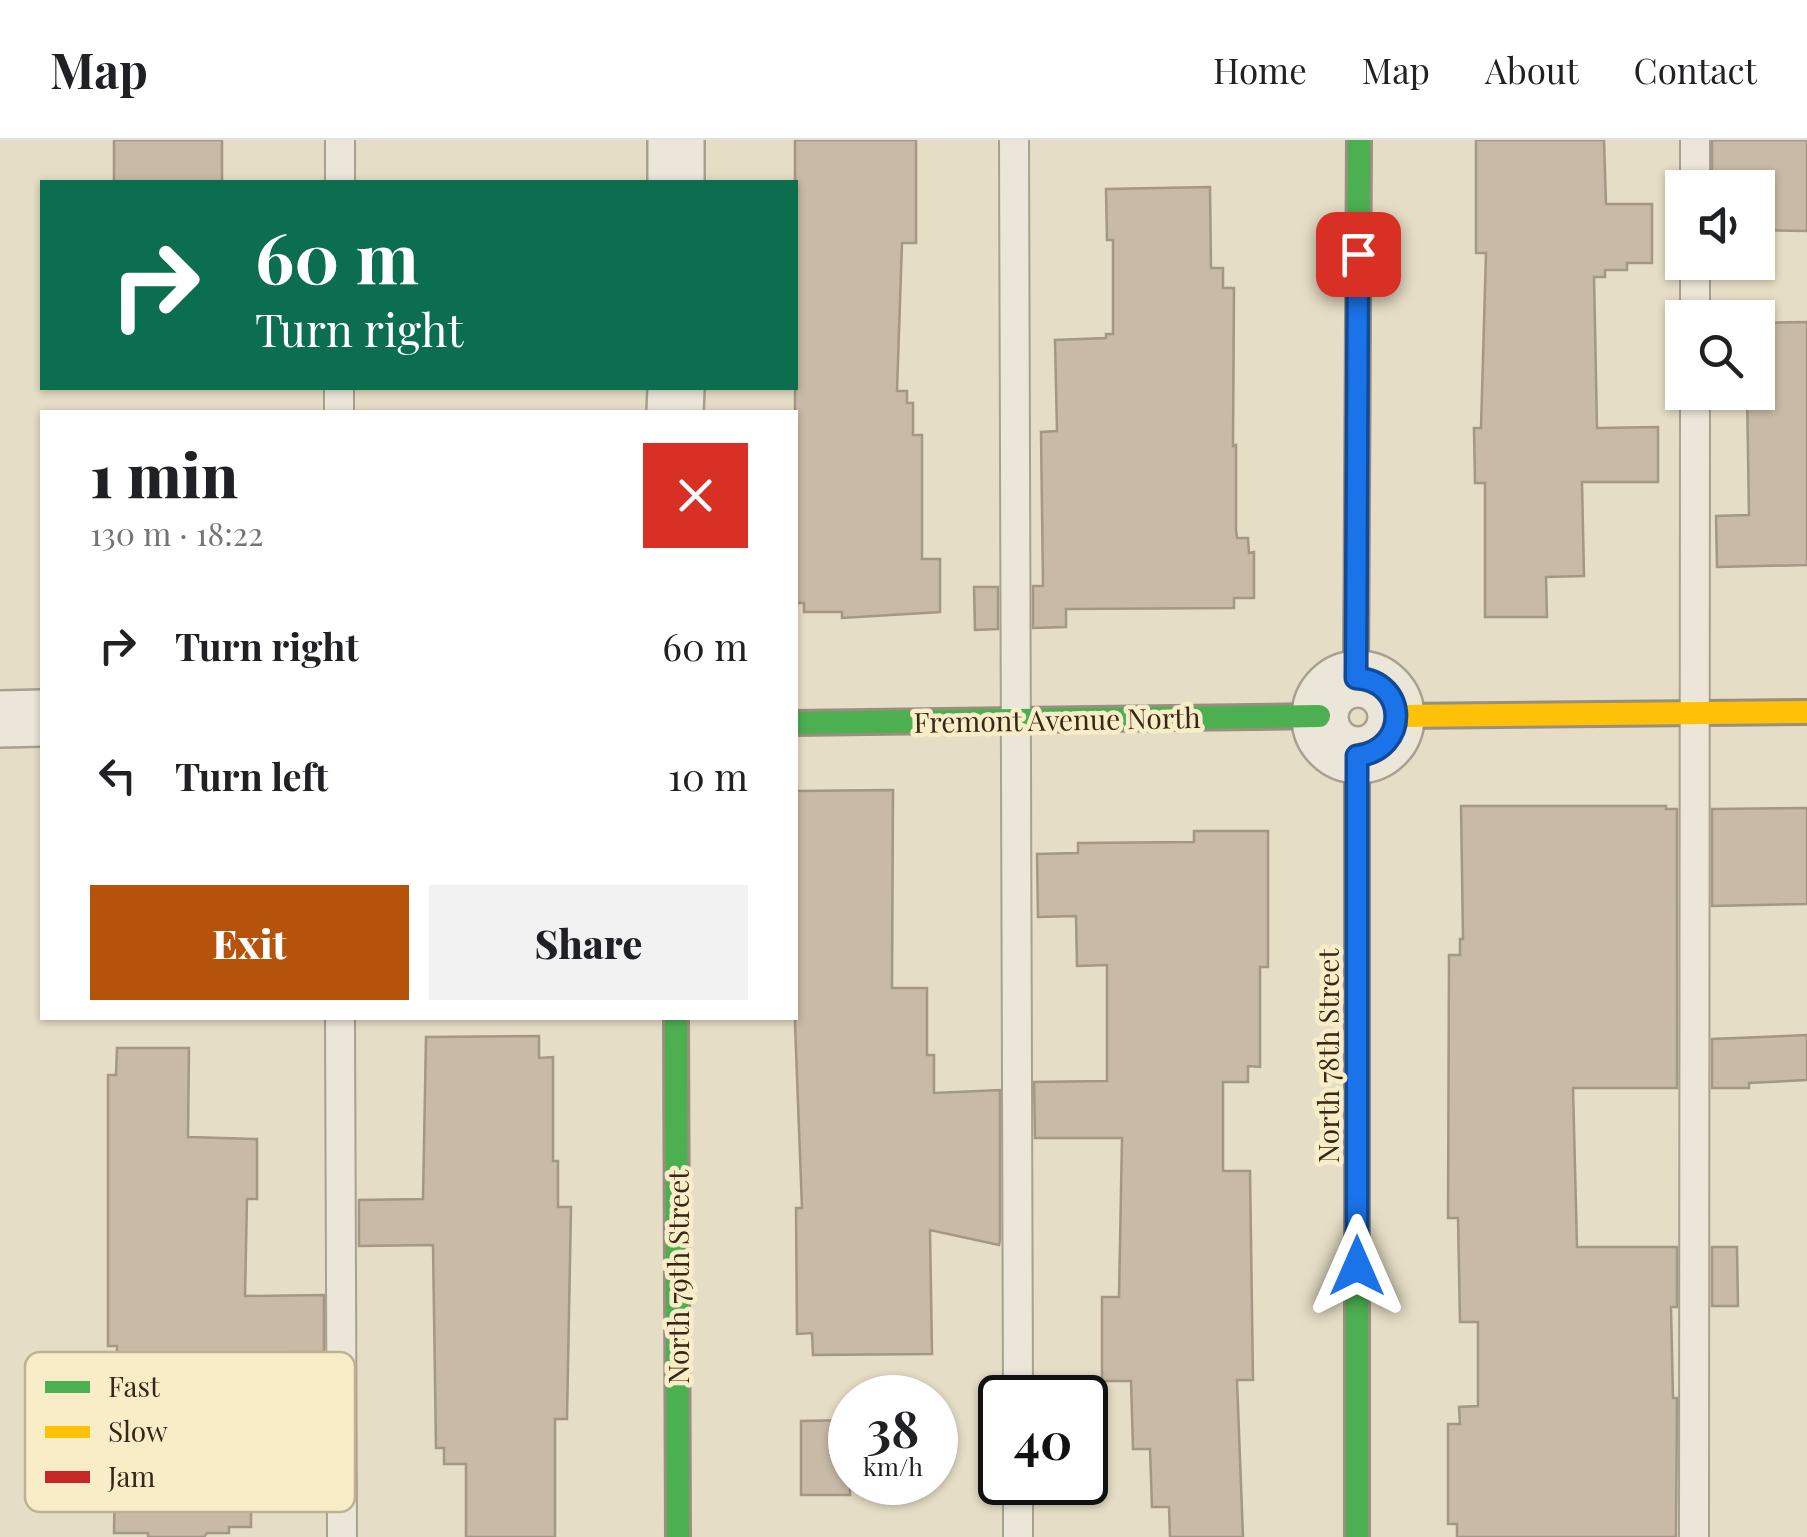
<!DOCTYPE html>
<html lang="en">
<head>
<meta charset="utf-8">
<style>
	:root { --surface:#fff; --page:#f2f2f2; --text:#202124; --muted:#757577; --line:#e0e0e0; --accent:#b45309 }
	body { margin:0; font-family:"Playfair Display",serif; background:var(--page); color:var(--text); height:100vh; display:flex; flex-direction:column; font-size:38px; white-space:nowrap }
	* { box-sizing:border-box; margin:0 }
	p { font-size:32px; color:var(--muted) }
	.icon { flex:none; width:55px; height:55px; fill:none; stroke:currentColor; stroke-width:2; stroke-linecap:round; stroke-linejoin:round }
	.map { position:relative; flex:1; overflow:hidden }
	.details { position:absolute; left:40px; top:270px; width:758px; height:610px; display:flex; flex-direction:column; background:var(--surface); border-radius:0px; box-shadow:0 2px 8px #0004 }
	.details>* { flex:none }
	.guide { position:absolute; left:40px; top:40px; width:758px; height:210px; border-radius:0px; box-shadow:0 2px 8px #0004; background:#0b6e4f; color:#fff; overflow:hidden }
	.controls { position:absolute; left:1665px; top:30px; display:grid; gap:20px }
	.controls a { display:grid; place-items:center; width:110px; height:110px; border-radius:0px; background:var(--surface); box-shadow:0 2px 8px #0004; font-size:50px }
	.speed { position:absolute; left:828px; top:1235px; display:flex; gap:20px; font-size:50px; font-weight:700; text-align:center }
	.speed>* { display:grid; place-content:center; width:130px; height:130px; border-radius:50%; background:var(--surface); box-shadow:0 2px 8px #0004; line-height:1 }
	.speed small { font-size:25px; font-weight:400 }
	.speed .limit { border:5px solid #111; border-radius:15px; background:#fff; color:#111 }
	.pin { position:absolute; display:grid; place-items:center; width:85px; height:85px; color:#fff; margin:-42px; border-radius:20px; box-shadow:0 5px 15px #0006 }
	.me { position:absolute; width:110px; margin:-55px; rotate:0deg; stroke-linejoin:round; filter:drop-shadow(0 0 8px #0008) }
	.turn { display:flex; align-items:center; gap:35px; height:210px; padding:0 50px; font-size:45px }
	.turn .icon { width:130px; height:130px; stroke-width:2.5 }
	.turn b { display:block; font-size:70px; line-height:85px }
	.round { display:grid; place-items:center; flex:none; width:105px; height:105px; border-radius:0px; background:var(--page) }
	.overview { display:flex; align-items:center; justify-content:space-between; height:170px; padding:0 50px }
	h1 { font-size:60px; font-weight:800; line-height:75px }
	.action { display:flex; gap:20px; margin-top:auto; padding:20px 50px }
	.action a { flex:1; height:115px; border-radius:0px; background:var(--accent); color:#fff; font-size:40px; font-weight:800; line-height:115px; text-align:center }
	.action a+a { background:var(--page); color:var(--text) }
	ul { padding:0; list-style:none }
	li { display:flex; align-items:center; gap:30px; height:130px; padding:0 50px }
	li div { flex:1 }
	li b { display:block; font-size:38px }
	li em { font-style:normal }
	header { display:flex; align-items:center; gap:60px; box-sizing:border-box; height:140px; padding:0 50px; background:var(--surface); border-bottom:2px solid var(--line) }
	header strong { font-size:48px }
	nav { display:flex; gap:55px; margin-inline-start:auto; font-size:35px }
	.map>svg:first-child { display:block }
</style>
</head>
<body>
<header>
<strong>Map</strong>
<nav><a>Home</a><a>Map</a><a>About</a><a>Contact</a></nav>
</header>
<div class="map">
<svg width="1807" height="1397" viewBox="0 0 1807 1397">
	<rect width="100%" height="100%" fill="#e5ddc5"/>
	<!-- building -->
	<path fill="#c8baa6" stroke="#a49785" stroke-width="2.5" d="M 114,0 L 222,0 L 222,42 L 114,42 Z
		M 795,0 L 916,0 L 916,103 L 902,103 L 897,251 L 907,251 L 907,263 L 913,263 L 913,295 L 922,295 L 922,419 L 940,419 L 940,472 L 842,478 L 842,472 L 804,472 L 804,463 L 795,463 Z
		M 1476,0 L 1604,0 L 1606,64 L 1652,64 L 1652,123 L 1627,123 L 1627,130 L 1605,130 L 1605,137 L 1594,137 L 1597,288 L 1658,287 L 1658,342 L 1582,342 L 1584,436 L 1546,437 L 1547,477 L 1485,477 L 1485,343 L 1475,343 L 1474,288 L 1481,288 L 1486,113 L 1476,113 Z
		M 1712,0 L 1807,0 L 1807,91 L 1758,90 L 1758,48 L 1712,48 Z
		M 1210,47 L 1211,128 L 1223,128 L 1223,148 L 1234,148 L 1233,306 L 1236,305 L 1236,390 L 1237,398 L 1248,398 L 1249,413 L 1254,412 L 1254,458 L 1234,458 L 1234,468 L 1066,469 L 1066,487 L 1033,488 L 1033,446 L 1043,446 L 1041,292 L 1057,291 L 1055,200 L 1106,198 L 1106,194 L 1113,194 L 1113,100 L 1107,100 L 1106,49 Z
		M 1807,182 L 1807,425 L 1717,427 L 1716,376 L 1749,375 L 1747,252 L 1758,252 L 1758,183 Z
		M 974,447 L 998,447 L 998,489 L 975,490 Z
		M 893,650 L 892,848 L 927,848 L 927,915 L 934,915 L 934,953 L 1000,950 L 1000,1100 L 999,1105 L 930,1090 L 932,1214 L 813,1215 L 812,1193 L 797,1194 L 796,1068 L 802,1068 L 795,884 L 795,651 Z
		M 1461,666 L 1666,666 L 1666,669 L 1677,669 L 1677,948 L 1573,948 L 1577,1107 L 1677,1107 L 1677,1167 L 1671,1167 L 1673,1258 L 1677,1258 L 1676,1397 L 1457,1397 L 1457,1384 L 1448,1384 L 1448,1284 L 1460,1284 L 1459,1267 L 1478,1266 L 1478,1182 L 1460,1182 L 1458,1078 L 1448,1078 L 1449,815 L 1460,815 L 1460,799 L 1463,799 Z
		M 1807,668 L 1807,764 L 1712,766 L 1712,669 Z
		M 1194,691 L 1268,691 L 1268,827 L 1260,827 L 1260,927 L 1248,926 L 1248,942 L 1223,942 L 1223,1031 L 1250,1031 L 1253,1240 L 1237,1240 L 1243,1397 L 1170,1397 L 1169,1367 L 1152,1367 L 1150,1309 L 1133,1309 L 1131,1241 L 1102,1241 L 1102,1157 L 1119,1157 L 1122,998 L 1035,998 L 1034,942 L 1107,941 L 1107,825 L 1077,826 L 1076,776 L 1038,777 L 1037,714 L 1078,713 L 1078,703 L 1194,702 Z
		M 1807,895 L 1807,940 L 1749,943 L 1749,948 L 1712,948 L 1712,899 Z
		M 539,896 L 539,918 L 553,917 L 553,1021 L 558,1021 L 558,1067 L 571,1067 L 567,1279 L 555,1279 L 555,1397 L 466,1397 L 466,1324 L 444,1324 L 444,1308 L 436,1308 L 433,1105 L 359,1106 L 359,1060 L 423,1059 L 426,897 Z
		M 117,908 L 189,908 L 188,997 L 257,999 L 257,1059 L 247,1059 L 245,1156 L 324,1155 L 324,1212 L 289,1212 L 289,1291 L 259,1290 L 258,1304 L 251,1304 L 251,1387 L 229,1387 L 229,1393 L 207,1393 L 204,1397 L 148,1397 L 148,1393 L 114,1393 L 117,1206 L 108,1206 L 108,935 L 116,935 Z
		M 1712,1107 L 1737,1107 L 1738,1166 L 1712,1166 Z
		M 850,1280 L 850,1355 L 801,1355 L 801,1281 Z"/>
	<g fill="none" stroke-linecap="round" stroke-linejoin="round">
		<!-- lane casing -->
		<g stroke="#a8a090" stroke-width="32">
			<path id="lane" d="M 1014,0 L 1018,1258
				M 1695,0 L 1695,48
				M 340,42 L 340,0
				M 1695,122 L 1695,178
				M 339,272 L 339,248
				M 340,878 L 342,1397
				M 1018,1342 L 1018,1397
				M 1694,1397 L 1695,252"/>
		</g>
		<!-- street casing -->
		<g stroke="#a8a090" stroke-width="60">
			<path id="street" d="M 676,42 L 676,0
				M 675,272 L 676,248
				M1320 577a38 38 0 1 1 76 0a38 38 0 1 1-76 0Z
				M 0,579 L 42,578"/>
		</g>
		<!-- fast casing -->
		<g stroke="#988f7f" stroke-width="28">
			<path id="fast" d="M 1356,538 L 1359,0
				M 795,583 L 1319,576
				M 676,878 L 678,1397
				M 1357,973 L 1357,1397"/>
		</g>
		<!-- slow casing -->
		<g stroke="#988f7f" stroke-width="28">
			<path id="slow" d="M 1396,576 L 1807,572"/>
		</g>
		<!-- jam casing -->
		<g stroke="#988f7f" stroke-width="28">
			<path id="jam" d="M 1357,616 L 1357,973"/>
		</g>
		<!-- lane -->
		<use href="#lane" stroke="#ebe6d8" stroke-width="28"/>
		<!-- street -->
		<use href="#street" stroke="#ebe6d8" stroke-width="55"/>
		<!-- fast -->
		<use href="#fast" stroke="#4caf50" stroke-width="22"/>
		<!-- slow -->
		<use href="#slow" stroke="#ffc107" stroke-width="22"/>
		<!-- jam -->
		<use href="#jam" stroke="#c62828" stroke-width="22"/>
	</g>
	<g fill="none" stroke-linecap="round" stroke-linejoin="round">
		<!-- route casing -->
		<g stroke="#114b97" stroke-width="25">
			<path id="route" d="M 1357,1126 L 1357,616 C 1409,610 1409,541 1356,538 L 1358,114"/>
		</g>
		<!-- route -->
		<use href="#route" stroke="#1a73e8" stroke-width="18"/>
	</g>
	<g text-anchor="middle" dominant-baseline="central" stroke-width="9" stroke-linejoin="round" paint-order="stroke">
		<!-- street labels -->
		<g font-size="28" fill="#362818" stroke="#f9edc8">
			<text transform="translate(1057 579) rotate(-1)">Fremont Avenue North</text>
			<text transform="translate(1327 916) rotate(-90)">North 78th Street</text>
			<text transform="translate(677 1137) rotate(-90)">North 79th Street</text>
		</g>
	</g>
	<!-- legend -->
	<rect x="25" y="1212" width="330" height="160" rx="15" fill="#f9edc8" stroke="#beb293" stroke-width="2.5"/>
	<rect x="45" y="1241" width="45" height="12" fill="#4caf50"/>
	<rect x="45" y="1286" width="45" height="12" fill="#ffc107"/>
	<rect x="45" y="1331" width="45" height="12" fill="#c62828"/>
	<g font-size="28" fill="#362818">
		<text x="108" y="1257">Fast</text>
		<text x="108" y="1302">Slow</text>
		<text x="108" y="1347">Jam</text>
	</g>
</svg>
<div class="controls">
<a><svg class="icon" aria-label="sound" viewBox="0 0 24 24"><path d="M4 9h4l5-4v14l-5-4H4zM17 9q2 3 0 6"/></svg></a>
<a><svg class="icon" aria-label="search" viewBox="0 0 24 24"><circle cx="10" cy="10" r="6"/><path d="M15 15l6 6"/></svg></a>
</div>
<div class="speed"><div>38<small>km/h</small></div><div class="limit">40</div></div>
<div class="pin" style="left:1358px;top:114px;background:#d93025"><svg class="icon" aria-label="arrive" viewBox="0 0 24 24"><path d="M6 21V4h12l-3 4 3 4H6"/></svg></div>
<svg class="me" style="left:1357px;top:1126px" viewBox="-20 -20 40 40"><path d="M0-17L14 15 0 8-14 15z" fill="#1a73e8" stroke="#fff" stroke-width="4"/></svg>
<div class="guide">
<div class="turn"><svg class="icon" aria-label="right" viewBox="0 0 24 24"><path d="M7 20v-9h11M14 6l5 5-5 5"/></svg><div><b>60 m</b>Turn right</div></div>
</div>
<section class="details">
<div class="overview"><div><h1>1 min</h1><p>130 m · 18:22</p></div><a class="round" style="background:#d93025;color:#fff"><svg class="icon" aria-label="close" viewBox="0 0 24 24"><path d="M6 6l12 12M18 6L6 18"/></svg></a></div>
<ul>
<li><svg class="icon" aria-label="right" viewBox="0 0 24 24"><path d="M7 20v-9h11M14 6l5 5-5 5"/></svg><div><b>Turn right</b></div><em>60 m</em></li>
<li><svg class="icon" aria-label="left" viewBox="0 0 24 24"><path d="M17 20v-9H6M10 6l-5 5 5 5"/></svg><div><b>Turn left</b></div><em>10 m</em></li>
</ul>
<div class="action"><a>Exit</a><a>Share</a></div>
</section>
</div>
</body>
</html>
